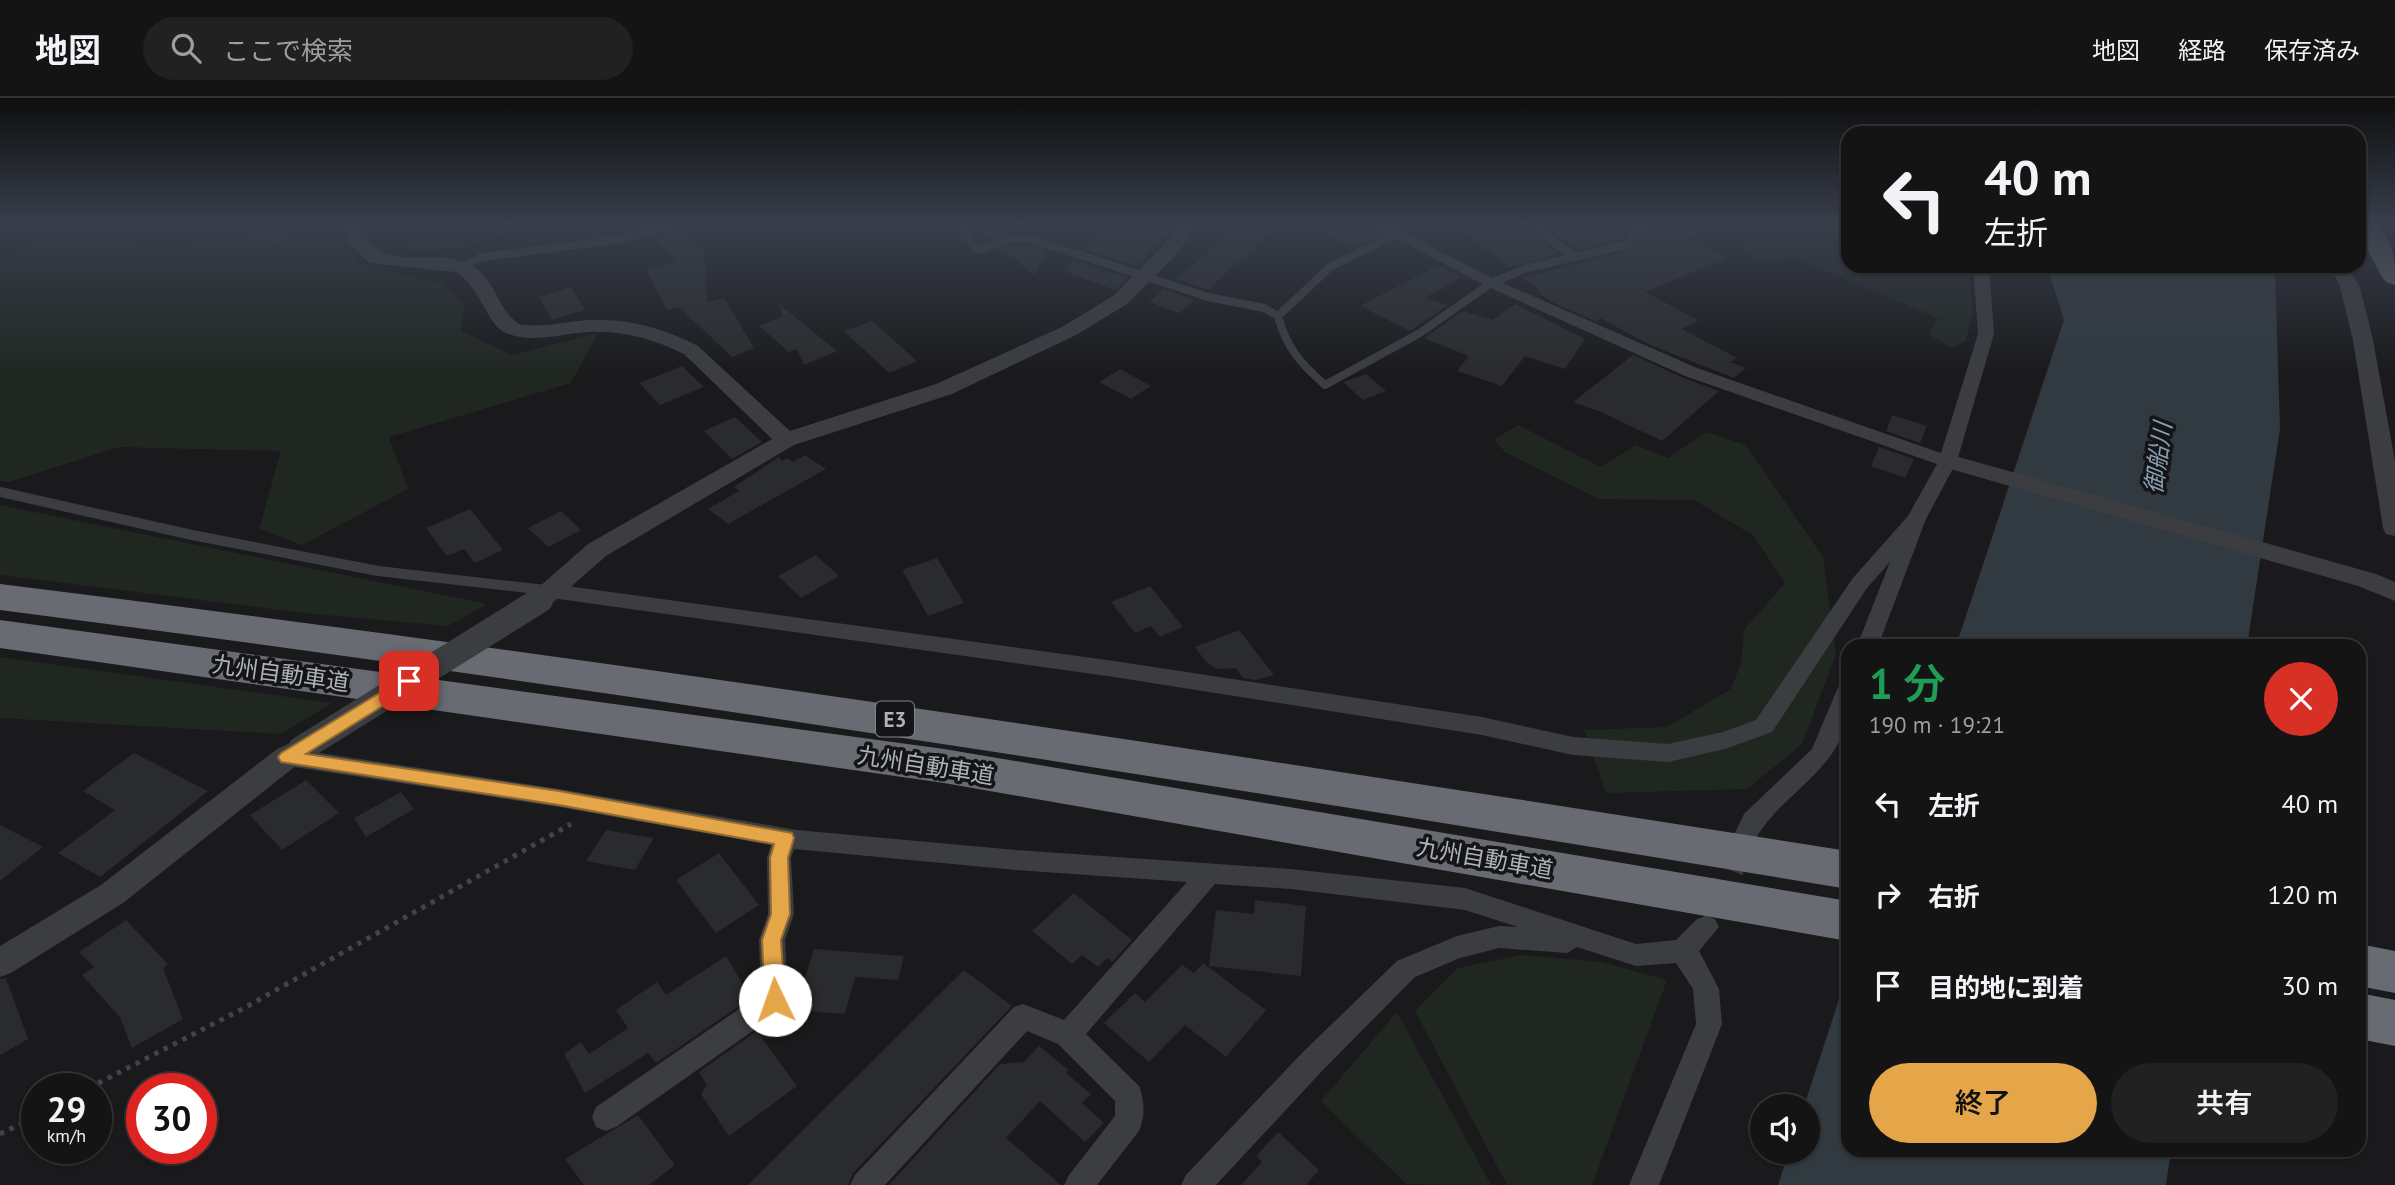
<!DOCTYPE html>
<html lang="ja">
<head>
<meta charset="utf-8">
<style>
	:root { --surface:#141415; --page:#212122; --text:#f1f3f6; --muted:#9d9ea0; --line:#333334; --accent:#e5a549 }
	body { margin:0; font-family:"PT Sans","Noto Sans JP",sans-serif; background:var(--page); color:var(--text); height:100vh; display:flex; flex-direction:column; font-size:26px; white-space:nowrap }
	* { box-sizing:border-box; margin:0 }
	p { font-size:23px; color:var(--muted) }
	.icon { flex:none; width:38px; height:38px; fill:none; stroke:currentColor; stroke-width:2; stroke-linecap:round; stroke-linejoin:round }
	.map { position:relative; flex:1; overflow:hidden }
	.details { position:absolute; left:1841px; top:541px; width:525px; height:518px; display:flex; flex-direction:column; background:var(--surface); border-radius:21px; box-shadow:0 2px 5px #0004,0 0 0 2px var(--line) }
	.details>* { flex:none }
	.top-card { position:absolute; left:1841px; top:28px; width:525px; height:147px; border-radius:21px; box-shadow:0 2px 5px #0004,0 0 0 2px var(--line); background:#141415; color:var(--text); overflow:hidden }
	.controls { position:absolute; left:1750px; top:996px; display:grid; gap:14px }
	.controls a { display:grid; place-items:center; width:70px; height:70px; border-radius:50%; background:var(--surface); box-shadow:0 2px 5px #0004,0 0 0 2px var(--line); font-size:35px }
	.speed { position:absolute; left:21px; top:975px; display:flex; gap:14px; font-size:35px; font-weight:700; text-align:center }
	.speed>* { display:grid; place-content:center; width:91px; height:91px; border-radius:50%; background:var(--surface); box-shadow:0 2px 5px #0004,0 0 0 2px var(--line); line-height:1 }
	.speed small { font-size:18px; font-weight:400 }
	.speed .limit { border:10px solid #d22; background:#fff; color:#111 }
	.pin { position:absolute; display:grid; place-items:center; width:60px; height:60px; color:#fff; margin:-30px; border-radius:14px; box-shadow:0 4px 10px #0006 }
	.me { position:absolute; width:77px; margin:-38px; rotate:357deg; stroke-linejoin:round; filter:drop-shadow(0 0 5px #0008) }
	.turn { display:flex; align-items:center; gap:24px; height:147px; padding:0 28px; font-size:32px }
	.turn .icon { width:91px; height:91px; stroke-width:2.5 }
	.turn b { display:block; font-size:49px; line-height:60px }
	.round { display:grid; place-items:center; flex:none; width:74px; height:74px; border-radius:37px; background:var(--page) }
	.summary { display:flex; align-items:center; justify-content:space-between; height:119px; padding:0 28px }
	h1 { font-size:42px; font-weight:600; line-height:52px; color:#1e9e55 }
	.primary-button { display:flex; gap:14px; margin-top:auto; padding:14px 28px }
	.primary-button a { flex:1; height:80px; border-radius:42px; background:var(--accent); color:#111; font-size:28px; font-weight:600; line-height:80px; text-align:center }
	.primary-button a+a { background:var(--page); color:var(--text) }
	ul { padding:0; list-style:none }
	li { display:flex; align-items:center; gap:21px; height:91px; padding:0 28px }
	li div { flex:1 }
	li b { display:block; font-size:26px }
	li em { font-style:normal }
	header { display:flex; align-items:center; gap:42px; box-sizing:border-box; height:98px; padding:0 35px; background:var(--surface); border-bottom:2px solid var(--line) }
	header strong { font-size:33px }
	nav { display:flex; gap:38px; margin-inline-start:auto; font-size:24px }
	.search { width:490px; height:63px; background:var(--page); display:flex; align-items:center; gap:18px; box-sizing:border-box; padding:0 24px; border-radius:38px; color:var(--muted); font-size:26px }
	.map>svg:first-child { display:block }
</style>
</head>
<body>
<header>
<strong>地図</strong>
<div class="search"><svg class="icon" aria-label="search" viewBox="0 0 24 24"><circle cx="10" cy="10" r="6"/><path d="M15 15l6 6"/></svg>ここで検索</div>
<nav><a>地図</a><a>経路</a><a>保存済み</a></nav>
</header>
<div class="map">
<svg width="2395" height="1087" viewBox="0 0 2395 1087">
	<rect width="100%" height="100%" fill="#1a1a1c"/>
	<!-- green -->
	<path fill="#202721" d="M 114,126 L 132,128 L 141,148 L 215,141 L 245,126 L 342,126 L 357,165 L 442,186 L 464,206 L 461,233 L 512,257 L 598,235 L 571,285 L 389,339 L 408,391 L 302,447 L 259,431 L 281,353 L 119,349 L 9,384 L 0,383 L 0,162 L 36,142 Z
		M 468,126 L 568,126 L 516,132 L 472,148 L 416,154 L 394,143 Z
		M 1802,126 L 1848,126 L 1848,168 L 1969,168 L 1973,214 L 1966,243 L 1952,250 L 1929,237 L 1938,220 L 1795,160 L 1759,163 L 1726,138 Z
		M 1518,327 L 1601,369 L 1636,347 L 1668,360 L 1706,334 L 1746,347 L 1823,459 L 1836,556 L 1802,646 L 1747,691 L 1606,695 L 1584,632 L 1667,629 L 1731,591 L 1741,565 L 1744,532 L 1785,485 L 1754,438 L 1694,402 L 1599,401 L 1505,354 L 1494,342 Z
		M 0,407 L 487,506 L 448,528 L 304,515 L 0,477 Z
		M 0,559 L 332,605 L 281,636 L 0,620 Z
		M 1522,857 L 1602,864 L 1667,882 L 1592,1087 L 1507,1087 L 1415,913 L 1458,870 Z
		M 1397,914 L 1491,1087 L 1406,1086 L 1321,1003 Z"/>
	<!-- water -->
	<path fill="#313a40" d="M 2047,168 L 2271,168 L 2275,174 L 2280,331 L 2247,548 L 1956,548 L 2064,222 Z
		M 1848,874 L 1848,1052 L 2171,1052 L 2166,1087 L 1778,1087 L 1789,1054 L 1808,1054 L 1808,1008 L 1804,1008 Z"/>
	<!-- building -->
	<path fill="#2a2b2d" d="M 258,126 L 288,126 L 279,147 L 246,151 Z
		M 972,126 L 1012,126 L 1022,134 L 1009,134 L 990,141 Z
		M 1103,126 L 1175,126 L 1138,169 L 1082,151 Z
		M 1242,126 L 1273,133 L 1207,192 L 1176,181 Z
		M 1309,126 L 1367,126 L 1382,136 L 1353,150 Z
		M 1454,126 L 1531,126 L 1544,144 L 1559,156 L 1509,170 Z
		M 1546,126 L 1634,126 L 1622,141 L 1576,152 Z
		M 1649,126 L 1716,126 L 1690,141 L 1726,160 L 1645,194 L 1698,222 L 1682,231 L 1737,260 L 1730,264 L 1746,270 L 1734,280 L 1648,246 L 1600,220 L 1597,224 L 1550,203 L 1536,192 L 1539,190 L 1521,180 L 1628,153 Z
		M 684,133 L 704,152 L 707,204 L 724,200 L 754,250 L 732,259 L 679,209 L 667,212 L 646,172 L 677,162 L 657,143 Z
		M 1012,147 L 1030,148 L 1046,153 L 1034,177 L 1002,150 Z
		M 1073,162 L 1128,180 L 1115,192 L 1063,173 Z
		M 1438,167 L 1462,179 L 1425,200 L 1448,207 L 1410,233 L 1360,208 Z
		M 571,189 L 585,212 L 552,222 L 539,199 Z
		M 1164,191 L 1195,202 L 1179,215 L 1149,204 Z
		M 778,206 L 790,215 L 837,253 L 804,267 L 797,251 L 789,254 L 759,228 L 783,218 Z
		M 1515,206 L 1585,241 L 1565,271 L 1525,258 L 1502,288 L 1457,273 L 1469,258 L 1424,240 L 1463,213 L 1493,222 Z
		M 872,223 L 917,263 L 889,275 L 844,233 Z
		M 1633,257 L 1684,280 L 1719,293 L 1662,343 L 1601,314 L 1573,304 Z
		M 682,268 L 704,289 L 660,307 L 639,285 Z
		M 1120,271 L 1151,288 L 1131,301 L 1099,284 Z
		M 1366,276 L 1386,293 L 1363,302 L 1343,284 Z
		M 1892,317 L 1927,328 L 1920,345 L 1886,333 Z
		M 735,319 L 762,344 L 732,361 L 704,333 Z
		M 1879,349 L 1914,361 L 1905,380 L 1871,368 Z
		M 805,357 L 826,371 L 728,426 L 708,411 L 739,393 L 734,389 L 779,359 L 782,363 L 787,360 L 793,364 Z
		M 470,411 L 503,452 L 475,465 L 464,451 L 447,458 L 426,430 Z
		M 561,413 L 581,432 L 548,449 L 528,430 Z
		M 816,457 L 839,478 L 801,500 L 778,478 Z
		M 937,460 L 964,505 L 928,518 L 902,472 Z
		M 1150,488 L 1183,529 L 1160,539 L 1151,528 L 1135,535 L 1111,504 Z
		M 1239,532 L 1274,577 L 1256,582 L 1243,580 L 1236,570 L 1217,571 L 1206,564 L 1195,549 Z
		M 134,655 L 208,693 L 100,779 L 58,755 L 115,712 L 83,693 Z
		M 306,682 L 339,715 L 282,752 L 250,717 Z
		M 401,694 L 414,711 L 366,739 L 354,720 Z
		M 0,727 L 43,749 L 0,783 Z
		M 606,732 L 654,740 L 635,772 L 586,763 Z
		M 719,755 L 759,807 L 716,835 L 676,782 Z
		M 1074,795 L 1132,842 L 1112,864 L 1107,860 L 1098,869 L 1082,857 L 1072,866 L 1032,833 Z
		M 1255,802 L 1306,808 L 1301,878 L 1209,868 L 1216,812 L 1254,816 Z
		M 126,822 L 168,866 L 163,870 L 183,921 L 132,950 L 120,919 L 82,877 L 94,869 L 79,854 Z
		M 814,851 L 904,858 L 898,882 L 855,879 L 845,916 L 795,912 Z
		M 726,858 L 751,900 L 656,965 L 648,955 L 585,995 L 564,956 L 581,944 L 589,956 L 628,930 L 616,912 L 657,884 L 666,897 Z
		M 1203,865 L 1266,912 L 1226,959 L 1185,927 L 1149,964 L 1104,925 L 1135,895 L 1145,904 L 1182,867 L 1194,875 Z
		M 964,872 L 1012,908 L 853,1075 L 848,1087 L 748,1087 Z
		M 6,880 L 28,941 L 0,957 L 0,881 Z
		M 757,933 L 797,988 L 729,1038 L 701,996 L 707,987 L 699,974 Z
		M 1039,948 L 1069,972 L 1066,975 L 1091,996 L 1082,1005 L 1104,1025 L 1085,1044 L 1040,1003 L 1006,1040 L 1061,1087 L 889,1087 L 1000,966 L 1024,964 Z
		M 638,1017 L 675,1067 L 649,1087 L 584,1087 L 565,1061 Z
		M 1278,1034 L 1319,1072 L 1306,1087 L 1241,1087 L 1262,1064 L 1256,1058 Z"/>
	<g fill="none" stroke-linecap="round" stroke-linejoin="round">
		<!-- minor-tunnel -->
		<path stroke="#38393c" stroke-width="26" stroke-dasharray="26 13" stroke-linecap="butt" d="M 1715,808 L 1741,747"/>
		<!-- path -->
		<path stroke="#424448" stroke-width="5" stroke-dasharray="4.5 6" stroke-linecap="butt" d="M 89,990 L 246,909 L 571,726
			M 0,1036 L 37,1018"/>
		<!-- service-far1 -->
		<path stroke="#3b3d41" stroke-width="8" d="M 961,126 L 963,135 L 979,152 L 1011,140 L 1031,141 L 1208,199 L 1264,210 L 1278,218 C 1286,249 1301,266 1325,287 L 1420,235 L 1491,185 L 1527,170 L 1626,147 L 1643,126
			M 1537,126 L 1549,140 L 1574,159
			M 461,169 L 482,159 L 617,142 L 677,126
			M 1278,218 L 1330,169 L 1396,136"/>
		<!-- service -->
		<path stroke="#3b3d41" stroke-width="10" d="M 0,394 L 192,437 L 378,473 L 546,492"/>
		<!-- minor -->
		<path fill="#3b3d41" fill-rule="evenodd" d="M 1369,126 L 1387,126 L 1496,182 L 1697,270 L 1941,355 L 1978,236 L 1973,168 L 1989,168 L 1994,236 L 1957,363 L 1926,421 L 1878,548 L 1857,548 L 1890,464 L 1867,490 L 1772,634 L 1725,651 L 1668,664 L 1573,657 L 1482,637 L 1114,579 L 552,500 L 545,498 L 542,493 L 545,488 L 552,486 L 1114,563 L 1482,619 L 1573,639 L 1668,646 L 1723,634 L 1756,622 L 1853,480 L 1908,418 L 1937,366 L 1685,278 L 1486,188 Z
			M 1848,584 C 1848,595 1850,607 1848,617 C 1839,674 1778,697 1754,744 L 1746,747 L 1738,744 L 1734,737 L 1744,716 L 1812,651 L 1837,592 L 1840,586 Z
			M 287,650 L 559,691 L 797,732 L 1016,752 L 1291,771 L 1465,790 L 1636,846 L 1676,842 L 1697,821 L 1706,818 L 1715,821 L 1719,829 L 1699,853 L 1719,891 L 1722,926 L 1659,1087 L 1629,1087 L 1696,926 L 1693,891 L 1676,865 L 1636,868 L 1577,849 L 1567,855 L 1499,850 L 1460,860 L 1415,879 L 1322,973 L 1216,1087 L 1181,1087 L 1186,1077 L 1302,955 L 1397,863 L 1457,838 L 1499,828 L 1518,829 L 1465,812 L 1291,791 L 1215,786 L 1086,936 L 1139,988 C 1145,1003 1145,1019 1139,1033 L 1097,1087 L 1064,1087 L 1069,1077 L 1115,1018 L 1115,1003 L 1058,946 L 1027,933 L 885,1087 L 850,1087 L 855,1077 L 1014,909 L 1023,906 L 1064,922 L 1187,784 L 1016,772 L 794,751 L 791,760 L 794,816 L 785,842 L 788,902 L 784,911 L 616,1029 L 606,1033 L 596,1029 L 592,1019 L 596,1009 L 761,896 L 759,842 L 768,816 L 767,760 L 771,747 L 559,709 L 287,668 L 279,665 L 276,659 L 279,653 Z"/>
		<!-- tertiary -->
		<path fill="#3b3d41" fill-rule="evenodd" d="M 343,126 L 361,126 C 379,180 430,147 469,166 C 496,179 497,214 521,227 C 544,229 565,224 587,222 C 627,220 664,230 698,248 L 790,333 L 936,286 L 1062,229 L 1113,198 L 1162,149 L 1180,126 L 1198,126 L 1176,157 L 1127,206 L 1076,237 L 952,296 L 794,347 L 606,458 L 549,508 L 540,511 L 531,508 L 527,502 L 531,496 L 588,446 L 772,341 L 684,256 C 652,240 621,232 586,234 C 560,236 531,246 506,235 C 485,225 482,190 456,174 L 369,165 L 349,145 Z
			M 2330,168 L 2348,168 L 2360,189 L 2373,242 L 2395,363 L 2395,438 L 2386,436 L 2383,430 L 2353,242 L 2340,189 Z
			M 1948,356 L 2376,476 L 2395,484 L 2395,503 L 2358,488 L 1940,368 L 1937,363 L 1940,358 Z
			M 301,640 L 311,643 L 315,651 L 311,659 L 297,667 L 123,805 L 11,875 L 0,879 L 0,848 L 101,787 L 277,651 Z"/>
		<!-- trunk -->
		<path fill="#606269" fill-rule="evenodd" d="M 2359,126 L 2377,126 C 2395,148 2395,160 2395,187 L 2386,184 L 2382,179 L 2359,135 Z"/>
		<!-- motorway -->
		<path fill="#686b72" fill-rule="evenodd" d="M 0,486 C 618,562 1233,656 1848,753 L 1848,791 C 1233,690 618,591 0,512 Z
			M 0,522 L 944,651 L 1848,803 L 1848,843 L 944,685 L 0,550 Z
			M 2359,846 L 2395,853 L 2395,895 L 2359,888 Z
			M 2359,895 L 2395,902 L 2395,948 L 2359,941 Z"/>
		<!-- tertiary-bridge -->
		<path stroke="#3b3d41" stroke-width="26" d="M 301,651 L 540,502"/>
	</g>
	<!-- sky -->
	<linearGradient id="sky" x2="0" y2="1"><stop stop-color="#0e0e0f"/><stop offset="0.45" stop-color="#383e4b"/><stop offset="1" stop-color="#383e4b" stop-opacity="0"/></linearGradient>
	<rect width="2395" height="278" fill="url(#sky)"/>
	<!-- route -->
	<path fill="#e5a549" stroke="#956b2f" stroke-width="2" d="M 409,577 L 418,583 L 415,588 L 306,656 L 559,693 L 792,735 L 794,740 L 788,760 L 790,816 L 781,842 L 785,902 L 782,909 L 775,911 L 768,909 L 765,902 L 762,842 L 771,816 L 770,760 L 774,746 L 559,707 L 281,664 L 278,659 L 281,655 Z"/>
	<g text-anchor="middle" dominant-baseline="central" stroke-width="7" stroke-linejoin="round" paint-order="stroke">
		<!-- shield labels -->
		<rect fill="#151517" stroke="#80848a" stroke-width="2" x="876" y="603.5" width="38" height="35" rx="5"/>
		<g font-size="21" font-weight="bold" fill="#aeb3bb">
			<text x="895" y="621">E3</text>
		</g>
		<!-- street labels -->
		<g font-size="23" fill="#aeb3bb" stroke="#151517">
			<text transform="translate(281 575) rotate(8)">九州自動車道</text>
			<text transform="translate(926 667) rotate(9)">九州自動車道</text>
			<text transform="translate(1485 760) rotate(10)">九州自動車道</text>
		</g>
		<!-- water labels -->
		<g font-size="24" font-style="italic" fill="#88a2b3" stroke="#151517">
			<text transform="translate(2158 360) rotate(-82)">御船川</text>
		</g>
	</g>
</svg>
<div class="controls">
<a><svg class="icon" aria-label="sound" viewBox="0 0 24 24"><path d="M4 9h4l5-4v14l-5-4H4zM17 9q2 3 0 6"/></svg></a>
</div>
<div class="speed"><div>29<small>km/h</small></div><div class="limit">30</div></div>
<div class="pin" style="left:409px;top:583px;background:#d93025"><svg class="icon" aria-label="arrive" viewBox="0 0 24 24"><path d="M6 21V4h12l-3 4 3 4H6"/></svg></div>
<svg class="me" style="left:775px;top:902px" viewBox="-20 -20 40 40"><circle r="19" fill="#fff"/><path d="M0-13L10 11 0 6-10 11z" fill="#e5a549"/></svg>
<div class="top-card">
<div class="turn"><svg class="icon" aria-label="left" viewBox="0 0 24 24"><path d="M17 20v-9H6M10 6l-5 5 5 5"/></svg><div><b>40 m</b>左折</div></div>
</div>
<section class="details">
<div class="summary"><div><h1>1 分</h1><p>190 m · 19:21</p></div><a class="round" style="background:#d93025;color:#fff"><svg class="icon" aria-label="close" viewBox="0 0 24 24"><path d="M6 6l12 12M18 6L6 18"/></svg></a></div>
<ul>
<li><svg class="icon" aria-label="left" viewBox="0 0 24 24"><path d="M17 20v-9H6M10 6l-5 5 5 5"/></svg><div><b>左折</b></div><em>40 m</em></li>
<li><svg class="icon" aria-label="right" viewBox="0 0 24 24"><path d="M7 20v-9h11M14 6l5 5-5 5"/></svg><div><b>右折</b></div><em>120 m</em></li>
<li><svg class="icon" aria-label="arrive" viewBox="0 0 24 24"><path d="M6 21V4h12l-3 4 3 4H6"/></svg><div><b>目的地に到着</b></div><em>30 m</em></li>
</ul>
<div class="primary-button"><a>終了</a><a>共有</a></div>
</section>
</div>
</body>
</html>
